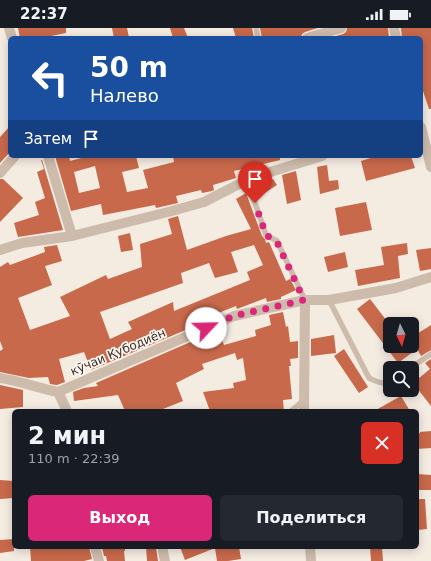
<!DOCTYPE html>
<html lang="ru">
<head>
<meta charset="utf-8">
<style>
	:root { --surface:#171b24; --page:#242831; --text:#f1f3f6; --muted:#9ea1a6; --accent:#db2777 }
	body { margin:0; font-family:"DejaVu Sans",sans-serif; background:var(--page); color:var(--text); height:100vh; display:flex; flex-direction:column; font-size:15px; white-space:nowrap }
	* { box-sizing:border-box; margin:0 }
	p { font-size:13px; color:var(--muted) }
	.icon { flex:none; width:22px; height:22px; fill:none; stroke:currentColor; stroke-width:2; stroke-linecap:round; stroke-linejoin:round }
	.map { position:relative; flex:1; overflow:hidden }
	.drawer { position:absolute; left:12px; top:381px; width:407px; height:140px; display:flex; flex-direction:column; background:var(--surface); border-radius:6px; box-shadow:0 2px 10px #0003 }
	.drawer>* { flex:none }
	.top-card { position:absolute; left:8px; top:8px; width:415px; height:122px; border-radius:6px; box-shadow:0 2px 10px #0003; background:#1a4fa0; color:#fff; overflow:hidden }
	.needle { width:26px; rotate:175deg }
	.controls { position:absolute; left:383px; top:289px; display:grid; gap:8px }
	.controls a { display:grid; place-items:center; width:36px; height:36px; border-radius:6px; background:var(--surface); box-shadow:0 2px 10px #0003; font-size:20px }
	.pin { position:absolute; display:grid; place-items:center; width:34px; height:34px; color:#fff; margin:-41px -17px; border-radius:50% 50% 50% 0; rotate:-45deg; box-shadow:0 0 4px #0007 }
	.pin .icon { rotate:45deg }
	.me { position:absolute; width:44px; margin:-22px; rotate:66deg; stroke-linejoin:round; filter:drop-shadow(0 0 3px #0008) }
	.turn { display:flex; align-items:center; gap:14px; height:84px; padding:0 16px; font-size:18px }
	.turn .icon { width:52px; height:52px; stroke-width:2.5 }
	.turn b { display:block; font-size:28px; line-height:34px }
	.then { display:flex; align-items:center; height:38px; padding:0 16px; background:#0003; gap:8px; font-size:15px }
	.round { display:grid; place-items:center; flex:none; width:42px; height:42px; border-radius:6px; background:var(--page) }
	.overview { display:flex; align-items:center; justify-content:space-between; height:68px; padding:0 16px }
	h1 { font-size:24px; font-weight:800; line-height:30px }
	.button { display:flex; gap:8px; margin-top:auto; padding:8px 16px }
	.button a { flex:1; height:46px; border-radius:6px; background:var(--accent); color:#fff; font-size:16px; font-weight:800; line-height:46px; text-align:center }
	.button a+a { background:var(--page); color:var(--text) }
	.status { display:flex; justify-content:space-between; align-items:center; height:28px; padding:0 20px; background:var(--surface); direction:ltr }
	.status svg { height:11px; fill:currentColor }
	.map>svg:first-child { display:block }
</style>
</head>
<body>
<div class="status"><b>22:37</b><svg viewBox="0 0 49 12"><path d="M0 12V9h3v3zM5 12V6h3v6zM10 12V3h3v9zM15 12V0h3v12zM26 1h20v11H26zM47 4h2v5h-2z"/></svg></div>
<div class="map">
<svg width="431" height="533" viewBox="0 0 431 533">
	<rect width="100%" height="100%" fill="#f4ebe1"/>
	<!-- building -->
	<path fill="#c8694b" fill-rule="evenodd" d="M 18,0 L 66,0 L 66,5 L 41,10 L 20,10 Z
		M 112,0 L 127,0 L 129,10 L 114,10 Z
		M 170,0 L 184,0 L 188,10 L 173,10 Z
		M 233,0 L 252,0 L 254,10 L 236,10 Z
		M 260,0 L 318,0 L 305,4 L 302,6 L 301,10 L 262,10 Z
		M 347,0 L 388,0 L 389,10 L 330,10 L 343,6 L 346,4 Z
		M 401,0 L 431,0 L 431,81 L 429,81 L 421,57 L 421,10 L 402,10 Z
		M 10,98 L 10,124 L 0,135 L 0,109 Z
		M 55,128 L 69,128 L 70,133 L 89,128 L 136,128 L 139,140 L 122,144 L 127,164 L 148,160 L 143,142 L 174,134 L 173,128 L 280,128 L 280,132 L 234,143 L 236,150 L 213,157 L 214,162 L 212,163 L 202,165 L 201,162 L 176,168 L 178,175 L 156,180 L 155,177 L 103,187 L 101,176 L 71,183 ZM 95,138 L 100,160 L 79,165 L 74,144 Z
		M 377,128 L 411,128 L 415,140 L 366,153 L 361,133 Z
		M 41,132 L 42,132 L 63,202 L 18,209 L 14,195 L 39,187 L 35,174 L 45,170 L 37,144 L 44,141 Z
		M 327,137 L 329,153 L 338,152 L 339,161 L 320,166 L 317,139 Z
		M 296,143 L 301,172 L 287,176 L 282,147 Z
		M 0,151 L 3,151 L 23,170 L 0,194 Z
		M 273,151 L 277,157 L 257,170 L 253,161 Z
		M 246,165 L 262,208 L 265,211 L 266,215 L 269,214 L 286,253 L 290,251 L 296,262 L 281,269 L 281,271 L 267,274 L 266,270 L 237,281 L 236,278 L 213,287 L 214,290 L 91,342 L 84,324 L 59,331 L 65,354 L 57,357 L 50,356 L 48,349 L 29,350 L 0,344 L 0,323 L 3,321 L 0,313 L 0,239 L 8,234 L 10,237 L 45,224 L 44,219 L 57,217 L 62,233 L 45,238 L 52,257 L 18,270 L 30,302 L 70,288 L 60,269 L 106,247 L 108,251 L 142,239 L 140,216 L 172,206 L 168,191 L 178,188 L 187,222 L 226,208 L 251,201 L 236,171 ZM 254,217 L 263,237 L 247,244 L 250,252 L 174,283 L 173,274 L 128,294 L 132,301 L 110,311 L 100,284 L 183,255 L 181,245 L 209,235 L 215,250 L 238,244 L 231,224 Z
		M 366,174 L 372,202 L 340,208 L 335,180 Z
		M 130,205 L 133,222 L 121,224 L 118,208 Z
		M 407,215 L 408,226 L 398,228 L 400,250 L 358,258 L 355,242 L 384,237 L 381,219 Z
		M 431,220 L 431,241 L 420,243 L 416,222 Z
		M 345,224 L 348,239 L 328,244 L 324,229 Z
		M 370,271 L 390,297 L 390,318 L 412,318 L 412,309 L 431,297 L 431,322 L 421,328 L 417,321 L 398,335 L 357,281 Z
		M 283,284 L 286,299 L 288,298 L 290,314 L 298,313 L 298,330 L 290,331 L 291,338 L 289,338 L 292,371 L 283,372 L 284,383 L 210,383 L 203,364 L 234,360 L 233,355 L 246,352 L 243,330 L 237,332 L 235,325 L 202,336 L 204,341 L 176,355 L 183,373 L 158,383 L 125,383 L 118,367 L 74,373 L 73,364 L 84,360 L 98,358 L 96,355 L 218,302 L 224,317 L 256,308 L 255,302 L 271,297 L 269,287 Z
		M 334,307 L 336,325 L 311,328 L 311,311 Z
		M 344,321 L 368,359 L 359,365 L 334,328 Z
		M 431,331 L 431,378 L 413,355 L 430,341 L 425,335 Z
		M 0,357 L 23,362 L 23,379 L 0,381 Z
		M 401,368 L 410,383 L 374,383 Z
		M 431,403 L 431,420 L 417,421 L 417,406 L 420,405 L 420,404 Z
		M 417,446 L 431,447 L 431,462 L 417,462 Z
		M 0,452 L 14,453 L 14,470 L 0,471 Z
		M 417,471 L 425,471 L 427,501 L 417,502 Z
		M 14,511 L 14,523 L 0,525 L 0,512 Z
		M 30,519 L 89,519 L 92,531 L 84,533 L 31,533 Z
		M 102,519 L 125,519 L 125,523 L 124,523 L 125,533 L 107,533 L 106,528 L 104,528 Z
		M 146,519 L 156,519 L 158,533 L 147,533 Z
		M 180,519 L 239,519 L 241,531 L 228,533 L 217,533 L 215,520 L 185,532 Z
		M 370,519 L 382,519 L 383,533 L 371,533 Z"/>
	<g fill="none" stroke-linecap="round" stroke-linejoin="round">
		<!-- service -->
		<path stroke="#cdbbac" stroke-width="5.5" d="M 256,0 L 258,10
			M 245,153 L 255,175 L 266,207 L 277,213 L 305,272
			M 329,272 L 369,350 C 376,353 383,357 390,354
			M 410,340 L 431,326
			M 291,383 L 304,372"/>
		<!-- minor -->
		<path stroke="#cdbbac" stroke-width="10" d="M 9,0 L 12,10
			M 394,0 L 396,10
			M 307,10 L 341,0
			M 421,99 L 431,139
			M 0,145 L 15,128
			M 72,208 L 172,183 L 204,174 L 245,153 L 267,145 L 322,128
			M 0,222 L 22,215 L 72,208 L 48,128
			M 0,350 C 20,353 38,360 58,364 L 234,288 L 305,272 L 329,272 L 396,260 L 431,249
			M 58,364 L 67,383
			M 304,383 L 305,272
			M 95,519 L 99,533
			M 310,519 L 311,533
			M 163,523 L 165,533"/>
	</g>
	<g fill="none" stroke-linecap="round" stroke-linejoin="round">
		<!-- route -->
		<path stroke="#db2777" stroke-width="7" stroke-dasharray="0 12.6" d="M 206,300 L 234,288 L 304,272 L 277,214 L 266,207 L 255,175"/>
	</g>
	<g text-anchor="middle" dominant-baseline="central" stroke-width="3.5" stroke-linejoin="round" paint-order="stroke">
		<!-- street labels -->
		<g font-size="12" fill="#3b302b" stroke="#fbf5ee">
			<text transform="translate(118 324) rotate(-23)">кӯчаи Қубодиён</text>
		</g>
	</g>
</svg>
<div class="controls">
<a><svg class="needle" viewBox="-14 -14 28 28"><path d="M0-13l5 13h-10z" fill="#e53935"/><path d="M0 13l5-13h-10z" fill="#9ea1a6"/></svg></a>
<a><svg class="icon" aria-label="search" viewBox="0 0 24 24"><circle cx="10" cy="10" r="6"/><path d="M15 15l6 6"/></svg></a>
</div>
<div class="pin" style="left:255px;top:175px;background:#d93025"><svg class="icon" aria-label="arrive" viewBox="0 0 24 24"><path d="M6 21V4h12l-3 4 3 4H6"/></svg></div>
<svg class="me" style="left:206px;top:300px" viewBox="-20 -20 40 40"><circle r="19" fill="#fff"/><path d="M0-13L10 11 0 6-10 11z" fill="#db2777"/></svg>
<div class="top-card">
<div class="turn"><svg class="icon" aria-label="left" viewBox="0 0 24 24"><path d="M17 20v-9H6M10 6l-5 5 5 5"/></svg><div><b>50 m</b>Налево</div></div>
<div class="then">Затем<svg class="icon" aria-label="arrive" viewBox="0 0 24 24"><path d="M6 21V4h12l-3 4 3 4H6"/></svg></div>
</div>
<section class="drawer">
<div class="overview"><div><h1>2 мин</h1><p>110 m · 22:39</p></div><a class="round" style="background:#d93025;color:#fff"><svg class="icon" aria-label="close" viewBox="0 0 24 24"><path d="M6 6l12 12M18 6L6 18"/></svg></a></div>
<div class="button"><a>Выход</a><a>Поделиться</a></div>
</section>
</div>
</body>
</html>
